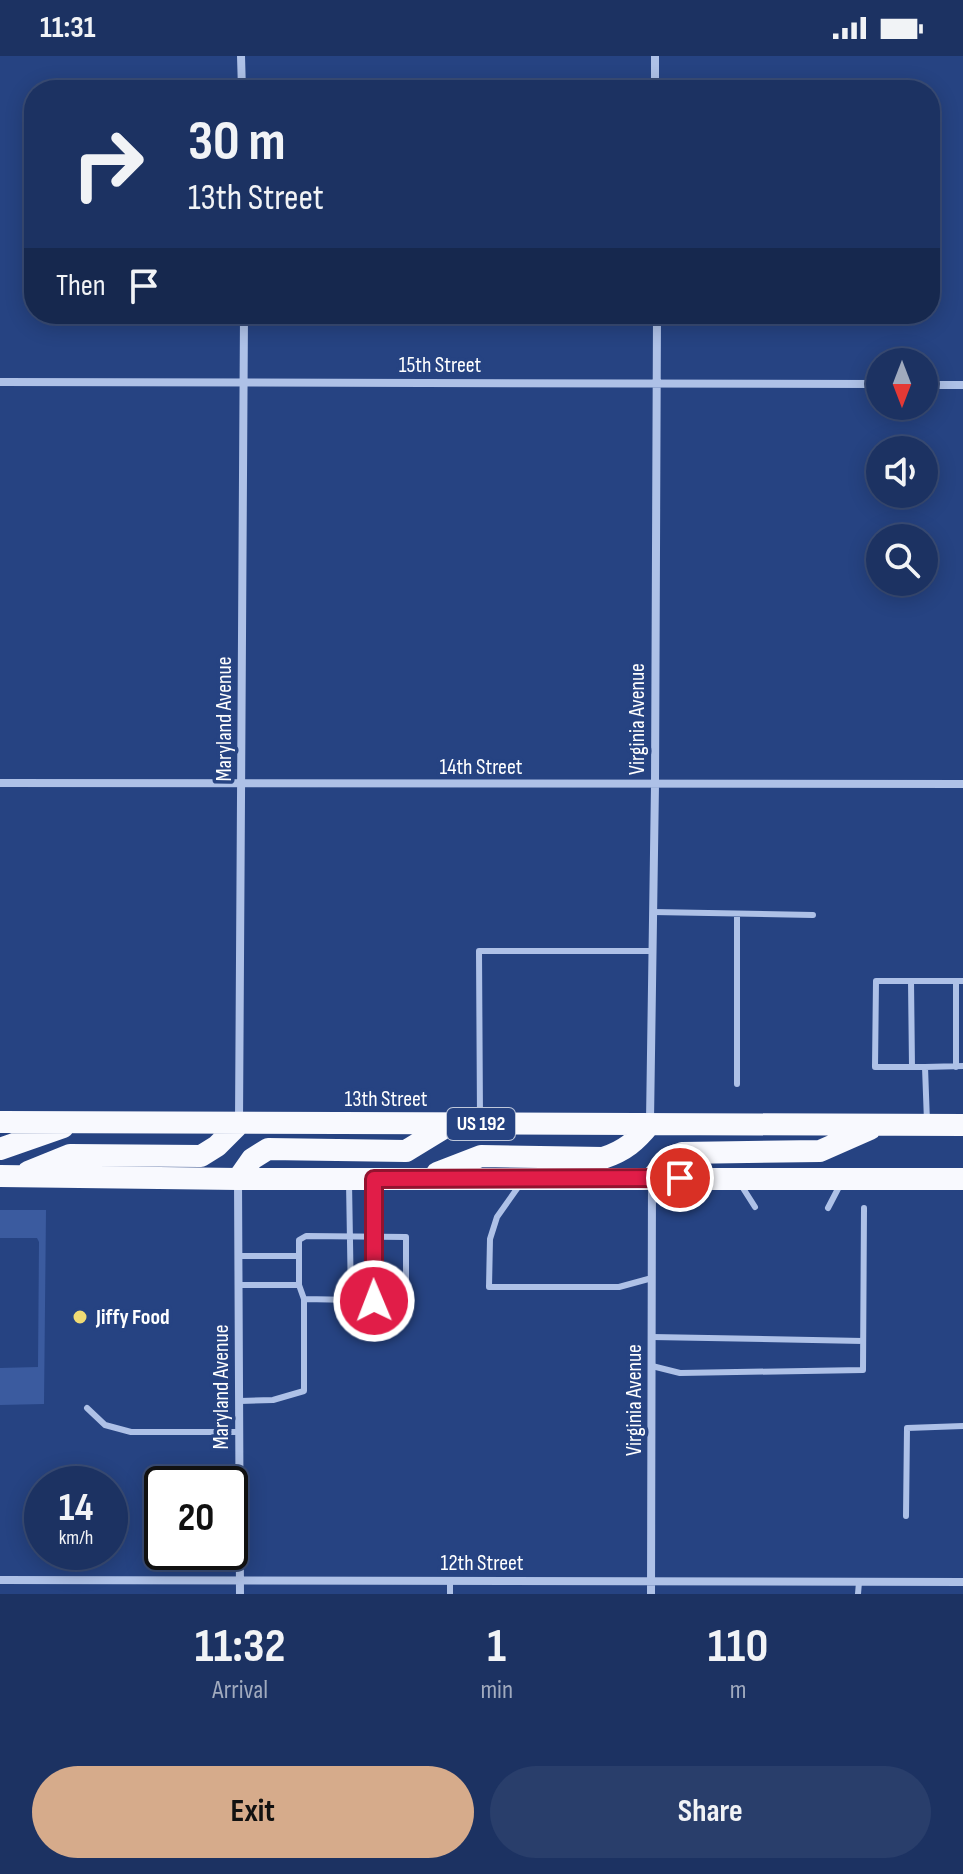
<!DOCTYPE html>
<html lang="en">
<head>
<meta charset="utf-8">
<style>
	:root { --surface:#1c3262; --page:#293e6b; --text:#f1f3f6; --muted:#a0aabe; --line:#3a4d77; --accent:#d6ab8b }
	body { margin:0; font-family:"Sofia Sans Condensed",sans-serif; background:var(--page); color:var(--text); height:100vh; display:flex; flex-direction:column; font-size:30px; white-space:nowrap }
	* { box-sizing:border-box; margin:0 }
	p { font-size:26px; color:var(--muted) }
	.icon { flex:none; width:44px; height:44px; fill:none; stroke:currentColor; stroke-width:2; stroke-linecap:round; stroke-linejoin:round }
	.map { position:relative; height:1538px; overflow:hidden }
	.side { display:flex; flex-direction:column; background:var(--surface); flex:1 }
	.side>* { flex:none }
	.hud { position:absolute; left:24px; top:24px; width:916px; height:244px; border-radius:32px; box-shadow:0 4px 20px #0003,0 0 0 2px var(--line); background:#1c3262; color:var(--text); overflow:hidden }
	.needle { width:52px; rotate:180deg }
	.buttons { position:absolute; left:866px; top:292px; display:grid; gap:16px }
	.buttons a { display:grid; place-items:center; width:72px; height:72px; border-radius:50%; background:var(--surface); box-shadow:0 4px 20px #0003,0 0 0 2px var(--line); font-size:40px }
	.speed { position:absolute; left:24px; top:1410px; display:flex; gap:16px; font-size:40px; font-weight:700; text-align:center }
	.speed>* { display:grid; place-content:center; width:104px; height:104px; border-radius:50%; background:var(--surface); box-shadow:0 4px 20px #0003,0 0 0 2px var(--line); line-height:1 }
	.speed small { font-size:20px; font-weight:400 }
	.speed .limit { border:4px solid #111; border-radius:12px; background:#fff; color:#111 }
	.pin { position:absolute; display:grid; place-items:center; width:68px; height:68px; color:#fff; margin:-34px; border:4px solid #fff; border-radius:50%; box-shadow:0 2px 8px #0007 }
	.me { position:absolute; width:88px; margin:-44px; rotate:359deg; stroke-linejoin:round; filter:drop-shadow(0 0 6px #0008) }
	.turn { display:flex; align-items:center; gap:28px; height:168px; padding:0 32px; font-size:36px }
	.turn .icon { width:104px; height:104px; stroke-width:2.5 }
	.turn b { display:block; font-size:56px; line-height:68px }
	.then { display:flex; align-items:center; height:76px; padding:0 32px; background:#0003; gap:16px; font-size:30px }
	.eta { display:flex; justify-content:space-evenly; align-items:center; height:136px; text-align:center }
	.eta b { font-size:48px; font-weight:700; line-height:56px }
	.cta { display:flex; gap:16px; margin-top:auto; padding:16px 32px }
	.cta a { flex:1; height:92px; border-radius:48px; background:var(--accent); color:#111; font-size:32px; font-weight:700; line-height:92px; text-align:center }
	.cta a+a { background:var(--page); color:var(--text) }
	.status { display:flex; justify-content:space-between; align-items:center; height:56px; padding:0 40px; background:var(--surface); direction:ltr }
	.status svg { height:22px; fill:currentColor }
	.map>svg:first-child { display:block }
</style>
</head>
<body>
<div class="status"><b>11:31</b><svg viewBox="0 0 49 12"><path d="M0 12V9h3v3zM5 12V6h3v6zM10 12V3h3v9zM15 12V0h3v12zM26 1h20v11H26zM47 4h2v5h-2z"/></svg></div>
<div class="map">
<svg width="963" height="1538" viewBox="0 0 963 1538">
	<rect width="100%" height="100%" fill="#264382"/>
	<!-- green -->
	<path fill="#3b5b9f" d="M 0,1154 L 46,1154 L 44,1348 L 0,1349 L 0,1312 L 38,1311 L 39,1186 L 37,1182 L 0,1182 Z"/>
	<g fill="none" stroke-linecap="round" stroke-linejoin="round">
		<!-- service -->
		<path stroke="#aec1e7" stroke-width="6" d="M 653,856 L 813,859
			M 737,858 L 737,1028
			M 911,925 L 912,1011
			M 956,925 L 956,1011
			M 925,1011 L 875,1011 L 876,925 L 963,925
			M 480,1062 L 479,895 L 652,895
			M 927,1066 L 925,1011 L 963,1010
			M 349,1126 L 351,1244
			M 374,1126 L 374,1245
			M 521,1127 L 497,1161 L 490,1183 L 489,1231 L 619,1231 L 652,1222
			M 741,1129 L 755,1151
			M 828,1152 L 841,1127
			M 239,1200 L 299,1200
			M 239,1229 L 299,1229
			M 652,1281 L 863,1285
			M 652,1310 L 680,1317 L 863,1314 L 864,1152
			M 240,1345 L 273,1344 L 304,1335 L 304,1243 L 406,1245 L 406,1181 L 306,1180 L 299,1184 L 299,1229 L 304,1243
			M 87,1352 L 105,1369 L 131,1376 L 240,1376
			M 906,1460 L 907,1372 L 963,1370
			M 450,1538 L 450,1525
			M 858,1538 L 859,1526"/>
		<!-- minor -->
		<path stroke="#aec1e7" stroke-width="8" d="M 241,0 L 242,34
			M 655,0 L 655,34
			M 0,326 L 880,328
			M 924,329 L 963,329
			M 0,727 L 963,728
			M 239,1065 L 244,258
			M 650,1065 L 655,729 L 657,258
			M 238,1123 L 240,1538
			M 0,1524 L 963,1526
			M 651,1538 L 652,1123"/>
		<!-- trunk -->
		<path stroke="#f8f9fe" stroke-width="22" d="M 0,1066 L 963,1069
			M 0,1093 L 63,1071
			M 28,1116 L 70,1099 L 201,1100 L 217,1090 L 239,1068
			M 437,1117 L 481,1100 L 603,1102 C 625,1095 636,1085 650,1068
			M 0,1120 L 238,1123 L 963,1123
			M 652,1122 L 668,1102 L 682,1097 L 820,1095 L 870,1073
			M 238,1123 L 252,1103 L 268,1093 L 406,1095 L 447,1070"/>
	</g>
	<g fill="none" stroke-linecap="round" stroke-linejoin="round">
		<!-- route casing -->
		<g stroke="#92132f" stroke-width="20">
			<path id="route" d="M 374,1245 L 374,1123 L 680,1122"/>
		</g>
		<!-- route -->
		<use href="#route" stroke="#e11d48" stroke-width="14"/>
	</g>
	<!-- markers -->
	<circle fill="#f0db74" stroke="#264382" stroke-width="3" cx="80" cy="1261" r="8"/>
	<g text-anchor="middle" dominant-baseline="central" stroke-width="7" stroke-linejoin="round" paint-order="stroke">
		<!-- shield labels -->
		<rect fill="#264382" stroke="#bec7da" stroke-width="2" x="447" y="1052" width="68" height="32" rx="6"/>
		<g font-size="20" font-weight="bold" fill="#fff">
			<text x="481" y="1068">US 192</text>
		</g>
		<!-- street labels -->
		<g font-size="22" fill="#fff" stroke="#264382">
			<text x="440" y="309">15th Street</text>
			<text transform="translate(224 663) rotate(-90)">Maryland Avenue</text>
			<text transform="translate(637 663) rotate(-90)">Virginia Avenue</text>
			<text x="481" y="711">14th Street</text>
			<text x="386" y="1043">13th Street</text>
			<text transform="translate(221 1331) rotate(-90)">Maryland Avenue</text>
			<text transform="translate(634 1344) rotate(-90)">Virginia Avenue</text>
			<text x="482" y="1507">12th Street</text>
		</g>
		<!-- poi labels -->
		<g font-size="22" font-weight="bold" fill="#fff" stroke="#264382" text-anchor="start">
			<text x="96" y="1261">Jiffy Food</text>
		</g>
	</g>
</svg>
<div class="buttons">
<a><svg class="needle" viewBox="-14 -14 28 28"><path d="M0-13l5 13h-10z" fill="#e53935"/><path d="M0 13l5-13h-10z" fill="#a0aabe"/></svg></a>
<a><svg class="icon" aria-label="sound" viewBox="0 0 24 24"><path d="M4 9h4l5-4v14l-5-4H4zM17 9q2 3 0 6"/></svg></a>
<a><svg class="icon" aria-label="search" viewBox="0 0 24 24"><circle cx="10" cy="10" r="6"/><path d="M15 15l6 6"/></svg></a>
</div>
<div class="speed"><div>14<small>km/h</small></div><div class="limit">20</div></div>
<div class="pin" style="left:680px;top:1122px;background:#d93025"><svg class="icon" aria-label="arrive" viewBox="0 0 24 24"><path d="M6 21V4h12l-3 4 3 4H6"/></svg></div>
<svg class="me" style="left:374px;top:1245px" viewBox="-20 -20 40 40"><circle r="17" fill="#e11d48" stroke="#fff" stroke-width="3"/><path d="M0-11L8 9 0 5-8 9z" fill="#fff"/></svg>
<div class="hud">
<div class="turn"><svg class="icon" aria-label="right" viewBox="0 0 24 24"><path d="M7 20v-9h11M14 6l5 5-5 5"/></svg><div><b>30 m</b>13th Street</div></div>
<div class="then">Then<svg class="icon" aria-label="arrive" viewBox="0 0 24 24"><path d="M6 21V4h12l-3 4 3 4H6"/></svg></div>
</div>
</div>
<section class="side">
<div class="eta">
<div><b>11:32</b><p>Arrival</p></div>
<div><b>1</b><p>min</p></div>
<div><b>110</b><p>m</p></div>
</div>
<div class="cta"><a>Exit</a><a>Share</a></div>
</section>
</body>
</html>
